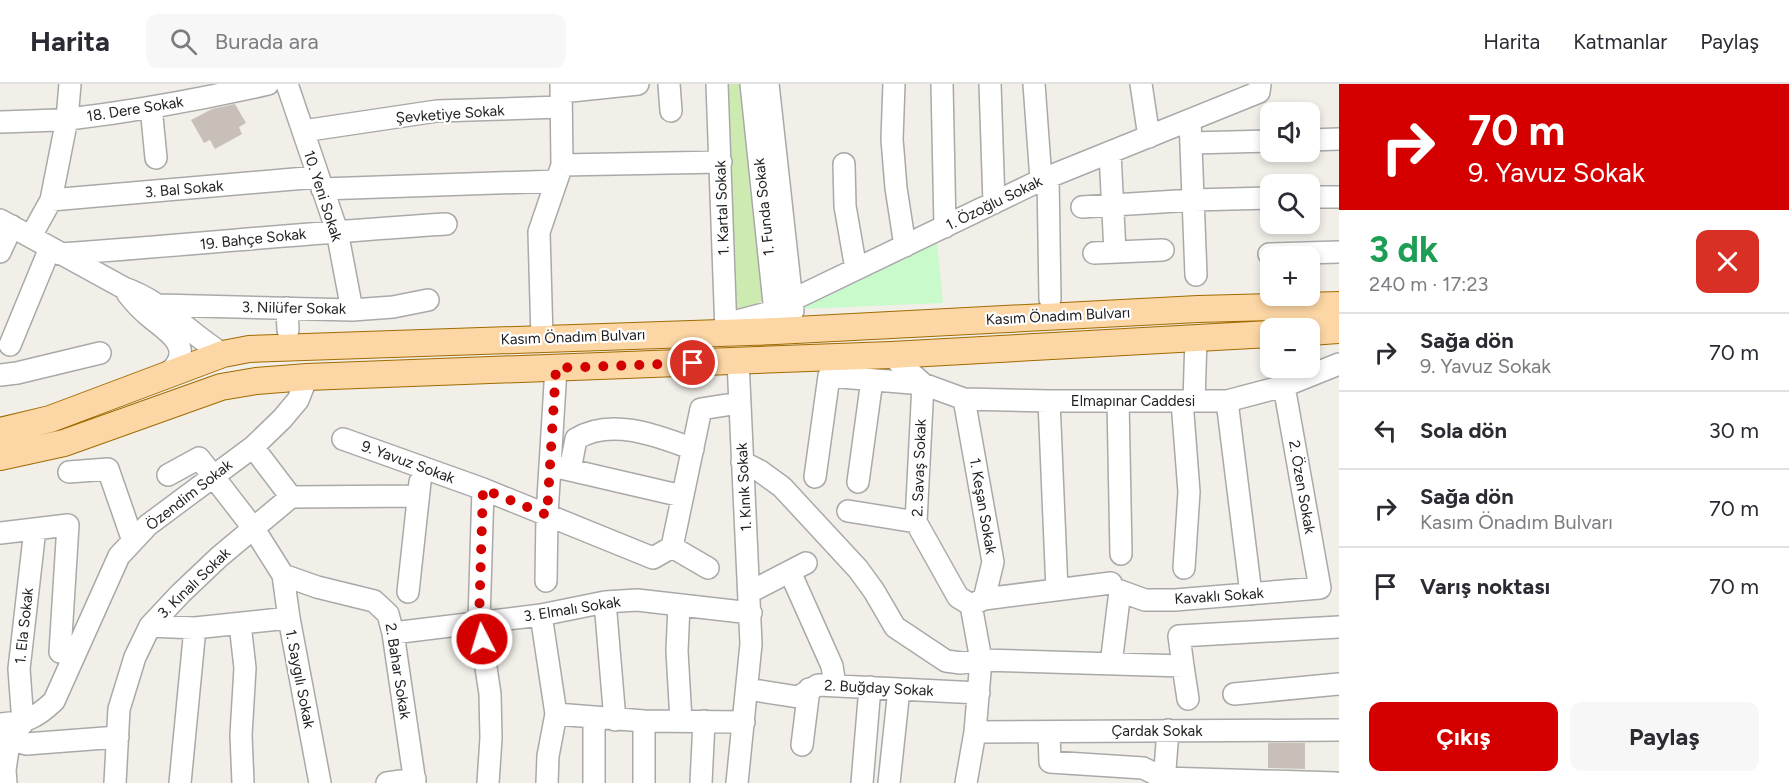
<!DOCTYPE html>
<html lang="tr">
<head>
<meta charset="utf-8">
<style>
	:root { --surface:#fff; --page:#f7f7f7; --text:#2b2b33; --muted:#7c7c81; --line:#e1e1e2; --accent:#d40000 }
	body { margin:0; font-family:Figtree,sans-serif; background:var(--page); color:var(--text); height:100vh; display:flex; flex-direction:column; font-size:22px; white-space:nowrap }
	* { box-sizing:border-box; margin:0 }
	p { font-size:20px; color:var(--muted) }
	.icon { flex:none; width:33px; height:33px; fill:none; stroke:currentColor; stroke-width:2; stroke-linecap:round; stroke-linejoin:round }
	.map { position:relative; flex:1; overflow:hidden }
	.sheet { display:flex; flex-direction:column; background:var(--surface); width:450px }
	.sheet>* { flex:none }
	.banner { background:#d40000; color:#fff; overflow:hidden }
	.buttons { position:absolute; left:1260px; top:18px; display:grid; gap:12px }
	.buttons a { display:grid; place-items:center; width:60px; height:60px; border-radius:12px; background:var(--surface); box-shadow:0 3px 9px #0003; font-size:30px }
	.pin { position:absolute; display:grid; place-items:center; width:51px; height:51px; color:#fff; margin:-26px; border:3px solid #fff; border-radius:50%; box-shadow:0 2px 6px #0007 }
	.me { position:absolute; width:66px; margin:-33px; rotate:355deg; stroke-linejoin:round; filter:drop-shadow(0 0 4px #0008) }
	.turn { display:flex; align-items:center; gap:21px; height:126px; padding:0 30px; font-size:27px }
	.turn .icon { width:78px; height:78px; stroke-width:2.5 }
	.turn b { display:block; font-size:42px; line-height:51px }
	.round { display:grid; place-items:center; flex:none; width:63px; height:63px; border-radius:12px; background:var(--page) }
	.head { display:flex; align-items:center; justify-content:space-between; height:102px; padding:0 30px }
	h1 { font-size:36px; font-weight:700; line-height:45px; color:#1e9e55 }
	.cta { display:flex; gap:12px; margin-top:auto; padding:12px 30px }
	.cta a { flex:1; height:69px; border-radius:12px; background:var(--accent); color:#fff; font-size:24px; font-weight:700; line-height:69px; text-align:center }
	.cta a+a { background:var(--page); color:var(--text) }
	ul { padding:0; list-style:none }
	li { display:flex; align-items:center; gap:18px; height:78px; padding:0 30px; border-top:2px solid var(--line) }
	li div { flex:1 }
	li b { display:block; font-size:22px }
	li em { font-style:normal }
	header { display:flex; align-items:center; gap:36px; box-sizing:border-box; height:84px; padding:0 30px; background:var(--surface); border-bottom:2px solid var(--line) }
	header strong { font-size:28px }
	nav { display:flex; gap:33px; margin-inline-start:auto; font-size:21px }
	.search { width:420px; height:54px; background:var(--page); display:flex; align-items:center; gap:15px; box-sizing:border-box; padding:0 21px; border-radius:12px; color:var(--muted); font-size:22px }
	main { display:flex; flex:1; min-height:0 }
	.map>svg:first-child { display:block }
</style>
</head>
<body>
<header>
<strong>Harita</strong>
<div class="search"><svg class="icon" aria-label="search" viewBox="0 0 24 24"><circle cx="10" cy="10" r="6"/><path d="M15 15l6 6"/></svg>Burada ara</div>
<nav><a>Harita</a><a>Katmanlar</a><a>Paylaş</a></nav>
</header>
<main>
<div class="map">
<svg width="1339" height="699" viewBox="0 0 1339 699">
	<rect width="100%" height="100%" fill="#f2efe9"/>
	<!-- grass -->
	<path fill="#cdebb0" d="M 722,0 L 744,0 L 765,216 L 741,226 L 733,225 Z"/>
	<!-- park -->
	<path fill="#c8facc" d="M 936,150 L 943,219 L 800,225 L 792,218 Z"/>
	<!-- building -->
	<path fill="#c7bfb8" d="M 235,20 L 246,39 L 239,43 L 242,50 L 215,65 L 210,56 L 204,59 L 191,36 L 212,25 Z
		M 1268,659 L 1305,659 L 1305,685 L 1268,684 Z"/>
	<g fill="none" stroke-linecap="round" stroke-linejoin="round">
		<!-- minor casing -->
		<g stroke="#a9a9a9" stroke-width="24">
			<path id="minor" d="M 287,0 L 337,147 L 352,226
				M 669,0 L 671,27
				M 717,0 L 726,248
				M 751,0 L 776,238
				M 768,0 L 793,227
				M 894,0 L 892,55 L 896,104 L 905,162
				M 942,0 L 945,143
				M 990,0 L 994,119
				M 1034,0 L 1041,96
				M 1141,0 L 1149,53
				M 561,8 L 638,0
				M 151,23 L 156,74
				M 1190,36 L 1196,191
				M 0,38 C 23,37 46,37 69,35 C 136,27 202,15 268,0
				M 303,47 L 437,27 L 561,23
				M 1310,56 L 1339,55
				M 1191,59 L 1270,57
				M 1110,69 L 1115,168
				M 844,80 L 845,122 L 856,185
				M 562,81 L 721,78
				M 1048,93 L 1050,215
				M 322,105 L 556,97
				M 1310,113 L 1339,113
				M 51,116 L 317,93
				M 1082,123 L 1193,116 L 1270,114
				M 0,136 L 124,204 C 164,218 187,248 223,270
				M 31,152 L 51,116 L 67,35 L 70,0
				M 0,168 L 12,142
				M 1094,169 L 1163,166
				M 60,170 C 189,161 317,148 446,140
				M 1269,170 L 1339,168
				M 127,209 C 134,218 141,226 150,233 C 163,244 191,260 176,281 C 173,286 167,289 162,293
				M 159,221 L 352,226 L 393,223 L 428,216
				M 287,224 L 288,246
				M 726,240 L 775,227 L 792,216 L 1041,96 L 1259,8 L 1260,0
				M 542,254 L 539,148 L 562,81 L 561,0
				M 10,261 L 50,164
				M 891,271 L 923,300 L 964,315 L 1049,317 L 1227,317 L 1284,302 L 1339,280
				M 0,291 L 17,289 L 100,269
				M 964,315 L 993,478 L 984,515 L 971,521
				M 1049,317 L 1057,506
				M 1118,317 L 1121,470
				M 1182,317 L 1189,408 L 1184,484
				M 1194,317 L 1196,254
				M 1227,317 L 1251,510
				M 343,355 L 483,405 L 653,474 L 672,463
				M 253,363 L 291,413
				M 742,378 L 760,387 L 782,403 L 858,485 L 874,507 L 895,543 L 946,577 L 961,579 L 981,576 L 1183,582 L 1179,552 L 1339,543
				M 557,383 L 682,412
				M 570,386 L 576,355 C 611,333 658,352 693,365
				M 69,388 L 108,385 L 133,457
				M 168,391 L 199,374 L 254,445 L 283,491 L 317,503 L 374,517 L 388,530 L 393,549 L 415,699
				M 815,393 L 829,292 L 923,300 L 916,438 L 958,513 L 971,521
				M 858,398 L 872,296
				M 483,405 L 479,537 L 490,610 L 491,654 L 488,699
				M 848,427 L 916,438
				M 0,449 L 68,441 L 60,568 L 74,572
				M 672,463 L 701,325 L 739,319
				M 672,463 L 708,484
				M 790,488 L 832,582 L 835,601
				M 283,491 L 289,534 L 320,699
				M 546,497 L 547,431 L 556,284
				M 408,508 L 420,398
				M 750,508 L 806,479
				M 984,515 L 1111,499
				M 605,518 L 615,636
				M 679,521 L 677,567 L 681,637
				M 541,531 L 556,630 L 548,672 L 547,699
				M 240,540 L 245,584 L 241,651 L 243,699
				M 150,542 L 195,544 L 289,534
				M 393,549 L 541,531 L 605,518 L 637,516 L 751,529
				M 1111,580 L 1120,507 L 1145,516 L 1175,516 L 1320,504 L 1284,302
				M 1183,582 L 1188,615
				M 747,605 L 798,613 L 818,601 L 979,609
				M 1234,610 L 1339,600
				M 556,630 L 644,637 L 744,638
				M 0,640 C 26,638 35,635 54,617 L 119,472 L 148,441 L 253,363 L 282,335 L 298,316 L 307,293
				M 975,648 L 1339,646
				M 1049,648 L 1050,678 L 1143,684 L 1164,694 L 1336,699
				M 10,652 L 16,657 L 26,660 L 118,653
				M 802,661 L 809,605
				M 6,699 L 5,686 L 10,652 L 23,639 L 19,585 L 35,445
				M 115,699 L 119,625 L 135,573 L 150,542 L 181,509 L 219,473 L 291,413 L 418,412
				M 180,699 L 195,544
				M 387,699 L 415,695
				M 594,699 L 594,634
				M 644,699 L 644,637
				M 701,699 L 704,637
				M 737,699 L 751,560 L 738,277
				M 862,699 L 870,603
				M 889,699 L 899,605
				M 966,699 L 975,648 L 981,576 L 971,521
				M 1164,699 L 1168,646"/>
		</g>
		<!-- major casing -->
		<g stroke="#a06b00" stroke-width="28">
			<path id="major" d="M 1310,248 L 1339,246
				M 0,347 L 50,335 L 223,270 L 249,265 L 776,247 L 1198,225 L 1339,221
				M 0,373 L 64,359 L 221,303 L 256,297 L 307,293 L 891,271 L 1270,250"/>
		</g>
		<!-- minor -->
		<use href="#minor" stroke="#fff" stroke-width="21"/>
		<!-- major -->
		<use href="#major" stroke="#fcd6a4" stroke-width="26"/>
	</g>
	<g fill="none" stroke-linecap="round" stroke-linejoin="round">
		<!-- route -->
		<path stroke="#d40000" stroke-width="10" stroke-dasharray="0 18" d="M 482,555 L 479,537 L 483,405 L 547,431 L 556,284 L 693,279"/>
	</g>
	<g text-anchor="middle" dominant-baseline="central" stroke-width="4.5" stroke-linejoin="round" paint-order="stroke">
		<!-- street labels -->
		<g font-size="15" fill="#222" stroke="#fff">
			<text transform="translate(135 25) rotate(-9)">18. Dere Sokak</text>
			<text transform="translate(450 30) rotate(-4)">Şevketiye Sokak</text>
			<text transform="translate(184 105) rotate(-5)">3. Bal Sokak</text>
			<text transform="translate(323 112) rotate(72)">10. Yeni Sokak</text>
			<text transform="translate(994 119) rotate(-26)">1. Özoğlu Sokak</text>
			<text transform="translate(764 123) rotate(-96)">1. Funda Sokak</text>
			<text transform="translate(722 124) rotate(-92)">1. Kartal Sokak</text>
			<text transform="translate(253 155) rotate(-6)">19. Bahçe Sokak</text>
			<text transform="translate(294 224) rotate(1)">3. Nilüfer Sokak</text>
			<text transform="translate(1058 232) rotate(-3)">Kasım Önadım Bulvarı</text>
			<text transform="translate(573 253) rotate(-2)">Kasım Önadım Bulvarı</text>
			<text x="1133" y="317">Elmapınar Caddesi</text>
			<text transform="translate(408 378) rotate(20)">9. Yavuz Sokak</text>
			<text transform="translate(919 384) rotate(-88)">2. Savaş Sokak</text>
			<text transform="translate(744 403) rotate(-93)">1. Kınık Sokak</text>
			<text transform="translate(1302 403) rotate(80)">2. Özen Sokak</text>
			<text transform="translate(189 411) rotate(-38)">Özendim Sokak</text>
			<text transform="translate(983 422) rotate(80)">1. Keşan Sokak</text>
			<text transform="translate(194 499) rotate(-44)">3. Kınalı Sokak</text>
			<text transform="translate(1219 512) rotate(-4)">Kavaklı Sokak</text>
			<text transform="translate(572 525) rotate(-9)">3. Elmalı Sokak</text>
			<text transform="translate(24 542) rotate(-84)">1. Ela Sokak</text>
			<text transform="translate(398 587) rotate(81)">2. Bahar Sokak</text>
			<text transform="translate(300 595) rotate(79)">1. Saygılı Sokak</text>
			<text transform="translate(879 604) rotate(3)">2. Buğday Sokak</text>
			<text x="1157" y="647">Çardak Sokak</text>
		</g>
	</g>
</svg>
<div class="buttons">
<a><svg class="icon" aria-label="sound" viewBox="0 0 24 24"><path d="M4 9h4l5-4v14l-5-4H4zM17 9q2 3 0 6"/></svg></a>
<a><svg class="icon" aria-label="search" viewBox="0 0 24 24"><circle cx="10" cy="10" r="6"/><path d="M15 15l6 6"/></svg></a>
<a>+</a>
<a>−</a>
</div>
<div class="pin" style="left:693px;top:279px;background:#d93025"><svg class="icon" aria-label="arrive" viewBox="0 0 24 24"><path d="M6 21V4h12l-3 4 3 4H6"/></svg></div>
<svg class="me" style="left:482px;top:555px" viewBox="-20 -20 40 40"><circle r="17" fill="#d40000" stroke="#fff" stroke-width="3"/><path d="M0-11L8 9 0 5-8 9z" fill="#fff"/></svg>
</div>
<section class="sheet">
<div class="banner">
<div class="turn"><svg class="icon" aria-label="right" viewBox="0 0 24 24"><path d="M7 20v-9h11M14 6l5 5-5 5"/></svg><div><b>70 m</b>9. Yavuz Sokak</div></div>
</div>
<div class="head"><div><h1>3 dk</h1><p>240 m · 17:23</p></div><a class="round" style="background:#d93025;color:#fff"><svg class="icon" aria-label="close" viewBox="0 0 24 24"><path d="M6 6l12 12M18 6L6 18"/></svg></a></div>
<ul>
<li><svg class="icon" aria-label="right" viewBox="0 0 24 24"><path d="M7 20v-9h11M14 6l5 5-5 5"/></svg><div><b>Sağa dön</b><p>9. Yavuz Sokak</p></div><em>70 m</em></li>
<li><svg class="icon" aria-label="left" viewBox="0 0 24 24"><path d="M17 20v-9H6M10 6l-5 5 5 5"/></svg><div><b>Sola dön</b></div><em>30 m</em></li>
<li><svg class="icon" aria-label="right" viewBox="0 0 24 24"><path d="M7 20v-9h11M14 6l5 5-5 5"/></svg><div><b>Sağa dön</b><p>Kasım Önadım Bulvarı</p></div><em>70 m</em></li>
<li><svg class="icon" aria-label="arrive" viewBox="0 0 24 24"><path d="M6 21V4h12l-3 4 3 4H6"/></svg><div><b>Varış noktası</b></div><em>70 m</em></li>
</ul>
<div class="cta"><a>Çıkış</a><a>Paylaş</a></div>
</section>
</main>
</body>
</html>
